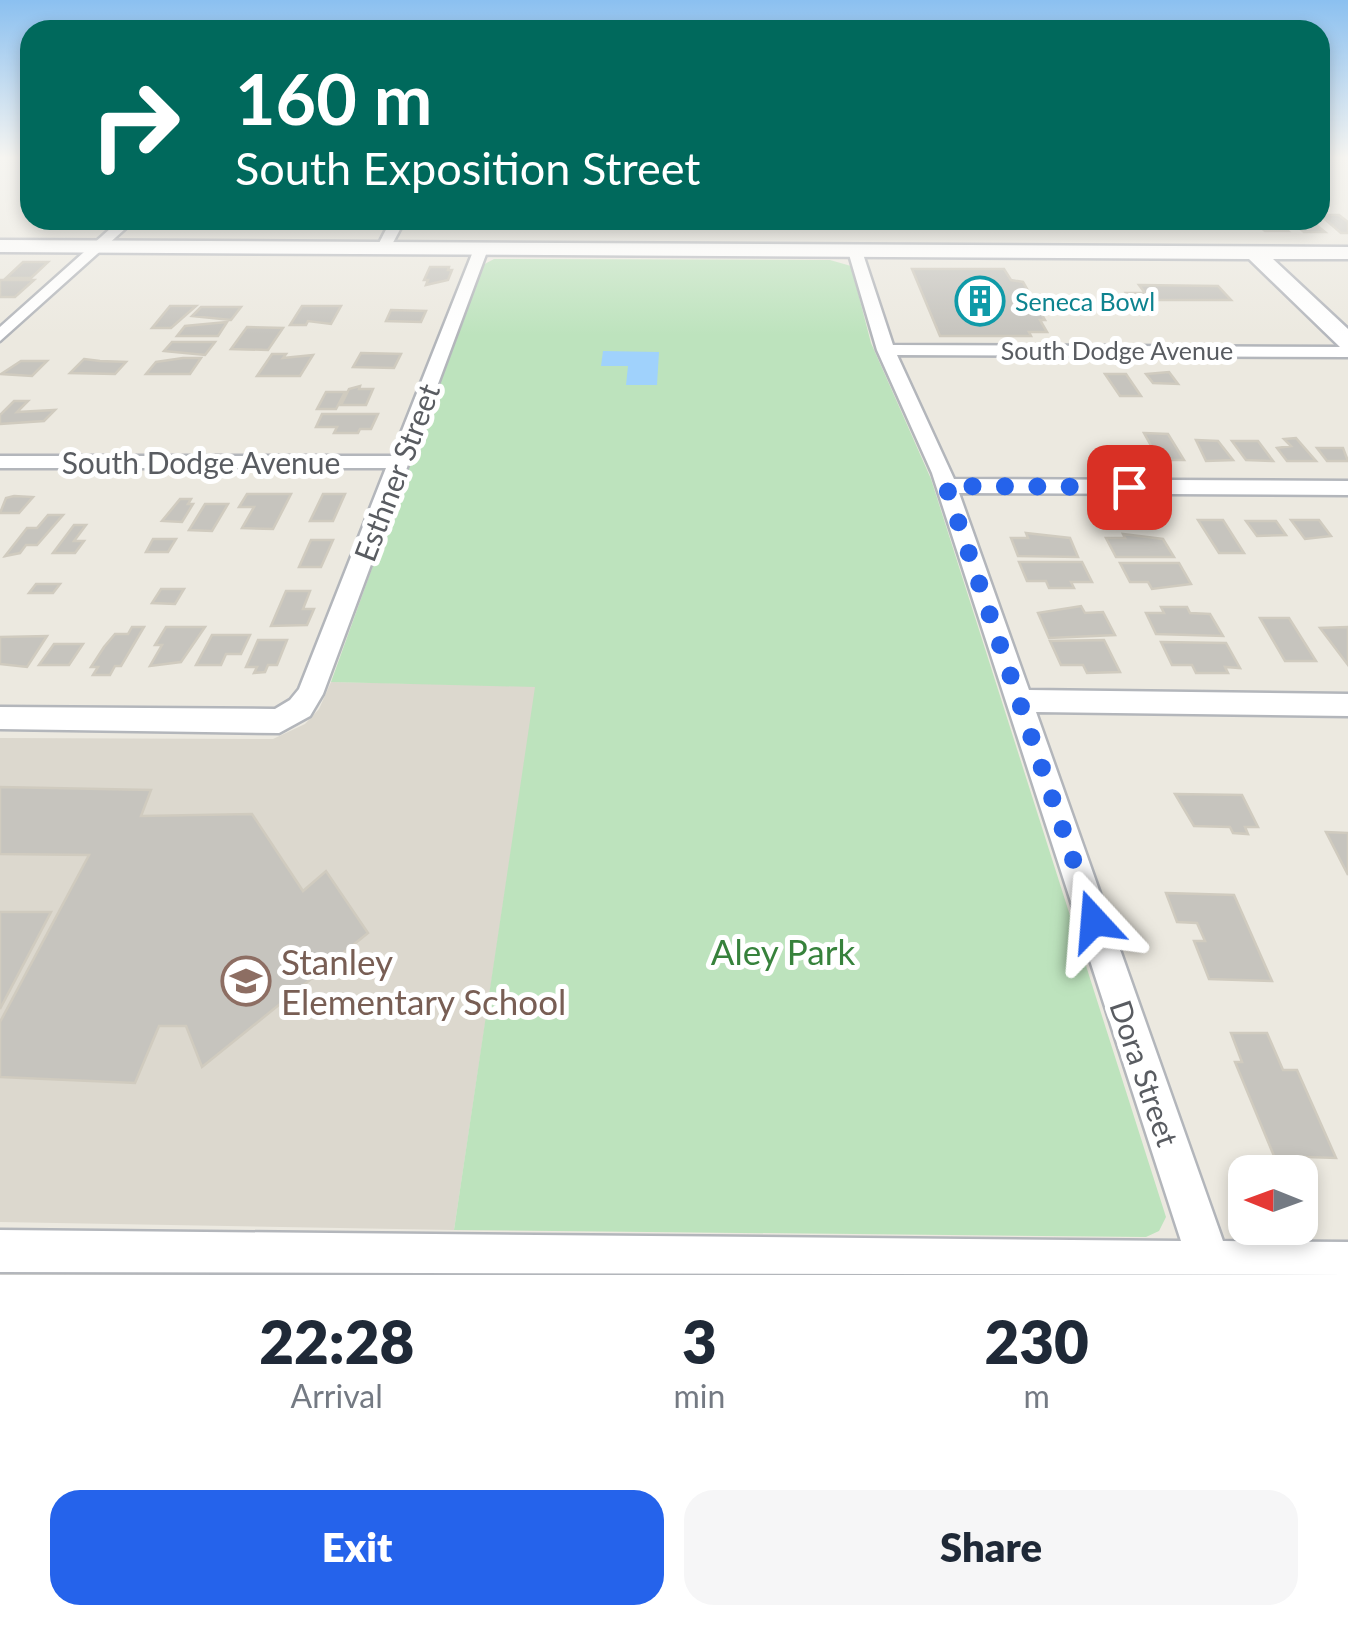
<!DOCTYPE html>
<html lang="en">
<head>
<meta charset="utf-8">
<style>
	:root { --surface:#fff; --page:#f6f6f7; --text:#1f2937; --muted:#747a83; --accent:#2563eb }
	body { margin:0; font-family:Lato,sans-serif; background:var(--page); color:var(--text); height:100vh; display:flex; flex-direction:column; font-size:38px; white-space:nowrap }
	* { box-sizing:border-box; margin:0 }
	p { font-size:32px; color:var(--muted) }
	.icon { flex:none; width:55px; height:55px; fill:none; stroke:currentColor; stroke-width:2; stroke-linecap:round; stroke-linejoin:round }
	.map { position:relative; height:1275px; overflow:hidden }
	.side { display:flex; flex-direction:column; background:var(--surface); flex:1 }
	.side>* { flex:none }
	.guide { position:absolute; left:20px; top:20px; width:1310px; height:210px; border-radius:30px; box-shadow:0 5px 15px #0003; background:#00695c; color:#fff; overflow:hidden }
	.needle { width:65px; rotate:271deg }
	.buttons { position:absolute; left:1228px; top:1155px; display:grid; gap:20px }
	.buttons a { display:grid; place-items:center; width:90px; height:90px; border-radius:20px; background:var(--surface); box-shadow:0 5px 15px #0003; font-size:50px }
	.pin { position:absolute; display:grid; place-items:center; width:85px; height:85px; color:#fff; margin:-42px; border-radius:20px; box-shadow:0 5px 15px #0006 }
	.me { position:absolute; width:110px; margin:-55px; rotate:341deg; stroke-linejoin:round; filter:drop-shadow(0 0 8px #0008) }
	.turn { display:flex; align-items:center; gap:35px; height:210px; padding:0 50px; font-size:45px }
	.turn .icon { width:130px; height:130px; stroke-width:2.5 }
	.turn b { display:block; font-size:70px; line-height:85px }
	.eta { display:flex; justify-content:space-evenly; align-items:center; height:170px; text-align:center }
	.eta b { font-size:60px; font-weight:800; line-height:70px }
	.primary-button { display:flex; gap:20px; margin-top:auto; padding:20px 50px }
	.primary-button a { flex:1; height:115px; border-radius:30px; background:var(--accent); color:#fff; font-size:40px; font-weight:800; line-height:115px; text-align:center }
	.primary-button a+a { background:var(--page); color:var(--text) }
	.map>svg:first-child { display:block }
</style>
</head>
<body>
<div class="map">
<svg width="1348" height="1275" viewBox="0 0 1348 1275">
	<rect width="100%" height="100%" fill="#ece9e0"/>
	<!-- education -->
	<path fill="#dcd8ce" d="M 331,682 L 536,686 L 454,1230 L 0,1222 L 0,738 L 273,739 L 305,724 L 319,709 Z"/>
	<!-- green -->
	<path fill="#bde3bd" d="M 494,259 L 830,260 L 851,266 L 871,343 L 931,479 L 1166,1217 L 1159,1231 L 1146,1237 L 454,1230 L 535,687 L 331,682 L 481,266 Z"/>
	<!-- water -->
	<path fill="#a0d2fc" d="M 603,351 L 659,352 L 657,385 L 626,385 L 628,366 L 601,366 Z"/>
	<!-- building -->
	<path fill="#c6c4be" stroke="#d0cbbf" stroke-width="2.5" d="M 1320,215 L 1339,215 L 1348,222 L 1348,233 L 1341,233 Z
		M 1252,220 L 1275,220 L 1288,231 L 1265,231 Z
		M 1290,220 L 1310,220 L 1325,232 L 1304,232 Z
		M 23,262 L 48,262 L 31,278 L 6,278 Z
		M 430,267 L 449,267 L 448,270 L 452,270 L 448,280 L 426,285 L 428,280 L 424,280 Z
		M 912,269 L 1004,269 L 1011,280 L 1023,282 L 1045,320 L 1040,320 L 1047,332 L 1029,332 L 1031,336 L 940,336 Z
		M 0,280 L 34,280 L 15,297 L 0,297 Z
		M 1139,285 L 1218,286 L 1231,300 L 1131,300 L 1126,293 L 1145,293 Z
		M 170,306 L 196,306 L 171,328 L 152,328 Z
		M 302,306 L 341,306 L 331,324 L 308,321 L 306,325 L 290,325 Z
		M 201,307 L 241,307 L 231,320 L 192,316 Z
		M 391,310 L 426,311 L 421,322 L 386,321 Z
		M 227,322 L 218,336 L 177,336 L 185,326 Z
		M 247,327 L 283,328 L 268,350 L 231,349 Z
		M 172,342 L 215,342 L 205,355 L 164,351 Z
		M 361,353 L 401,354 L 394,368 L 353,367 Z
		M 272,354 L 286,354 L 283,358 L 313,355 L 300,376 L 257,376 Z
		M 183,358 L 201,358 L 190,374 L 146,374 L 156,362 Z
		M 84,359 L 100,361 L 126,362 L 115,374 L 70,373 Z
		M 21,361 L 47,361 L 32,376 L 1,374 Z
		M 1169,372 L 1178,384 L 1153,383 L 1146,374 Z
		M 1105,374 L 1126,374 L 1141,396 L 1120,396 Z
		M 360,386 L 359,389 L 373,389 L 366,405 L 341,405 L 349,389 Z
		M 326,392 L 345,392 L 336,409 L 317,409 Z
		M 14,401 L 28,401 L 17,412 L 55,410 L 44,421 L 0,424 L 0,415 Z
		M 322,414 L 378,414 L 371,429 L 360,429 L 358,433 L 334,433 L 337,427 L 316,427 Z
		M 1144,433 L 1168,434 L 1184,460 L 1159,460 Z
		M 1296,438 L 1316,461 L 1287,461 L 1277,448 L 1291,446 L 1284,439 Z
		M 1196,440 L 1218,441 L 1233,460 L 1206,461 Z
		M 1232,441 L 1258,441 L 1273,461 L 1246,460 Z
		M 1317,448 L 1343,448 L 1348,461 L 1327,461 Z
		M 247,494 L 291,494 L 273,529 L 242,528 L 254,507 L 239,507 Z
		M 323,494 L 345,494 L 333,521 L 310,521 Z
		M 14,496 L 33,497 L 19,513 L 0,513 L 6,498 Z
		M 180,499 L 191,499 L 188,504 L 193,504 L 182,522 L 162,521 Z
		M 205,504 L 228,504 L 212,531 L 189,530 Z
		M 48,515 L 63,515 L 37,545 L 26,545 L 20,553 L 5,556 L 27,528 L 37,528 Z
		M 1198,520 L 1223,520 L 1244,553 L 1219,553 Z
		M 1291,520 L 1319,520 L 1331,536 L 1305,539 Z
		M 1246,521 L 1276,521 L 1286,535 L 1257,536 Z
		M 74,525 L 86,525 L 74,541 L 84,541 L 75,553 L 53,553 Z
		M 1026,533 L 1070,538 L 1078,557 L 1018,556 L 1011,538 L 1028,538 Z
		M 1123,534 L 1163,539 L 1174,557 L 1116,557 L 1106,538 L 1125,538 Z
		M 153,539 L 176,539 L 168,552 L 146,552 Z
		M 311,540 L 333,540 L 321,567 L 299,567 Z
		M 1019,562 L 1082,562 L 1092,582 L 1071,582 L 1074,588 L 1049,588 L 1046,581 L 1027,581 Z
		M 1120,563 L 1179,563 L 1191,584 L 1152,589 L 1148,582 L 1130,582 Z
		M 36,584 L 60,584 L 53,593 L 29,593 Z
		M 161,589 L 184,589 L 175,604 L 152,603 Z
		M 286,591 L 310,591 L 303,609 L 314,609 L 307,625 L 271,626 Z
		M 1081,606 L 1085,613 L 1103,612 L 1115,635 L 1049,638 L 1038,613 Z
		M 1161,607 L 1187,607 L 1190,613 L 1210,614 L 1223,636 L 1156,634 L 1146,613 L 1164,613 Z
		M 1260,618 L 1289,618 L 1316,661 L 1285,661 Z
		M 132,627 L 144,627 L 121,666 L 115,666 L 110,675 L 93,675 L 98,667 L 91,667 L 104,647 L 115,634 L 128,634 Z
		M 166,627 L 205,627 L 181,662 L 150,666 L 162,645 L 155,645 Z
		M 1348,627 L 1348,665 L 1320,628 Z
		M 212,635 L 250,635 L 241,654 L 226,654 L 221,665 L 196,665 Z
		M 47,636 L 27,667 L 0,664 L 0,637 Z
		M 258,640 L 287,640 L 277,665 L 268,665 L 265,672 L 254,673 L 257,667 L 246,667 Z
		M 1104,640 L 1120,672 L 1087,673 L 1083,665 L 1061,665 L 1050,641 Z
		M 1161,642 L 1226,643 L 1240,668 L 1225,667 L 1228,673 L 1196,673 L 1192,665 L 1172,665 Z
		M 54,644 L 83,644 L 69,665 L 39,665 Z
		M 0,787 L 151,790 L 141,816 L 252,814 L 303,891 L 326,871 L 368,933 L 202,1067 L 186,1026 L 159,1026 L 135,1083 L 0,1077 L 0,1022 L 89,855 L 0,854 Z
		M 1175,794 L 1242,795 L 1258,827 L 1245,827 L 1248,834 L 1233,833 L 1230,827 L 1194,826 Z
		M 1326,832 L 1348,833 L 1348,875 Z
		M 1166,893 L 1234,895 L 1272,981 L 1209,979 L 1194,941 L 1205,941 L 1197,923 L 1177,922 Z
		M 0,912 L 51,912 L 0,1009 Z
		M 1231,1033 L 1267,1033 L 1283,1070 L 1297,1070 L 1336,1158 L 1274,1156 L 1235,1062 L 1242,1062 Z"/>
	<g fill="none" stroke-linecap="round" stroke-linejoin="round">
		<!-- street casing -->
		<g stroke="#b3b6bb" stroke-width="5">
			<path id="street" d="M 120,220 L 135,220 L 0,341 L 0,327 Z
				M 391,220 L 405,220 L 388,252 L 378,252 L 376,249 Z
				M 481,245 L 488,249 L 323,694 L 310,716 L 279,733 L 0,729 L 0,707 L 275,709 L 290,700 L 299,689 L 386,468 L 0,468 L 0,456 L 392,456 L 474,249 Z
				M 855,247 L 862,251 L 893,345 L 1348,347 L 1348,357 L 897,355 L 954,479 L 1348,481 L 1348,495 L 959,493 L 1029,690 L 1348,694 L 1348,716 L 1036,712 L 1223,1241 L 1348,1242 L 1348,1275 L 0,1272 L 0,1230 L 1181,1241 L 932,473 L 877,350 L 848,251 Z"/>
		</g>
		<!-- secondary casing -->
		<g stroke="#b4b7bd" stroke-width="5">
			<path id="secondary" d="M 0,240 L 1348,247 L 1348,259 L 1273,259 L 1348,329 L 1348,349 L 1340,347 L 1249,259 L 0,252 Z"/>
		</g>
		<!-- street -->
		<use href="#street" fill="#fff" fill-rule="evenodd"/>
		<!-- secondary -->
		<use href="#secondary" fill="#fff" fill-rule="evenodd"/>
	</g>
	<!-- sky -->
	<linearGradient id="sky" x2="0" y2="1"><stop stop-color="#8bc0f0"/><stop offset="0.47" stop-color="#f6f5f1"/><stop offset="1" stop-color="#f6f5f1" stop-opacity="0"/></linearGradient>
	<rect width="1348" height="335" fill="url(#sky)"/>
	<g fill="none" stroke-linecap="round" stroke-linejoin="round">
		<!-- route -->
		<path stroke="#2563eb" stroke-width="18" stroke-dasharray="0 32.4" d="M 1094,921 L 946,486 L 1129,487"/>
	</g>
	<!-- icons -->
	<defs>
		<g id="building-ring" transform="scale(2.5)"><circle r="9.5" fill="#fff" stroke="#0f9aa8" stroke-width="1.5"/><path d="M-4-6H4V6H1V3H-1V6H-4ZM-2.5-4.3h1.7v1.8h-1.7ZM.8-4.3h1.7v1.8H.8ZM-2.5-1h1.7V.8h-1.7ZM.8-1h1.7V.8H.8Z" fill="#0f9aa8"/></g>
		<g id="school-ring" transform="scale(2.5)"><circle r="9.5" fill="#fff" stroke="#8d6e63" stroke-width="1.5"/><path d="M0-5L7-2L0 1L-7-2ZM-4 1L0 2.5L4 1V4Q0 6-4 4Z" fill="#8d6e63"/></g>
	</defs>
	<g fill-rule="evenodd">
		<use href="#building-ring" x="980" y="301"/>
		<use href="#school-ring" x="246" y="981"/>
	</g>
	<g text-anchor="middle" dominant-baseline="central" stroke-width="10" stroke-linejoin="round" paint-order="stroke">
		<!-- far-culture labels -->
		<g font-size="25" fill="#0d838f" stroke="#fff" text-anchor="start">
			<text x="1015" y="301">Seneca Bowl</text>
		</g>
		<!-- far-street labels -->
		<g font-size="25" fill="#595c61" stroke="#fff">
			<text x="1117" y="350">South Dodge Avenue</text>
		</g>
		<!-- street labels -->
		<g font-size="30" fill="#595c61" stroke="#fff">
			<text x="201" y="462">South Dodge Avenue</text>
			<text transform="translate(396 472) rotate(-69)">Esthner Street</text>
			<text transform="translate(1145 1073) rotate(71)">Dora Street</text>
		</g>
		<!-- near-park labels -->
		<g font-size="35" fill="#37823c" stroke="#fff">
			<text x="783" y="951">Aley Park</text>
		</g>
		<!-- near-education labels -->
		<g font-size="35" fill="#785e54" stroke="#fff" text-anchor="start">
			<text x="281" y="961">Stanley<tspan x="281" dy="40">Elementary School</tspan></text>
		</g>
	</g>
</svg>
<div class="buttons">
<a><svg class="needle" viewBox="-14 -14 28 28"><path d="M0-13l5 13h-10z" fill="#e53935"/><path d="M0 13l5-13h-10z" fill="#747a83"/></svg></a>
</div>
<div class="pin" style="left:1129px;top:487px;background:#d93025"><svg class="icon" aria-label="arrive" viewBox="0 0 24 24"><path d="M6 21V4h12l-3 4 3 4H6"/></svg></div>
<svg class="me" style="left:1094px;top:921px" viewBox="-20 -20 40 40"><path d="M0-17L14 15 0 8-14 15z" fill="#2563eb" stroke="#fff" stroke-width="4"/></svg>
<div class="guide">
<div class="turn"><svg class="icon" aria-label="right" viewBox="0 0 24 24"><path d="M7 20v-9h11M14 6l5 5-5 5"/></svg><div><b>160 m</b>South Exposition Street</div></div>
</div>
</div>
<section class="side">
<div class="eta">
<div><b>22:28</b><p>Arrival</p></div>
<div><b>3</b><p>min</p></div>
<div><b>230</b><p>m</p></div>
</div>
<div class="primary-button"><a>Exit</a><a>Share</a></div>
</section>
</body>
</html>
